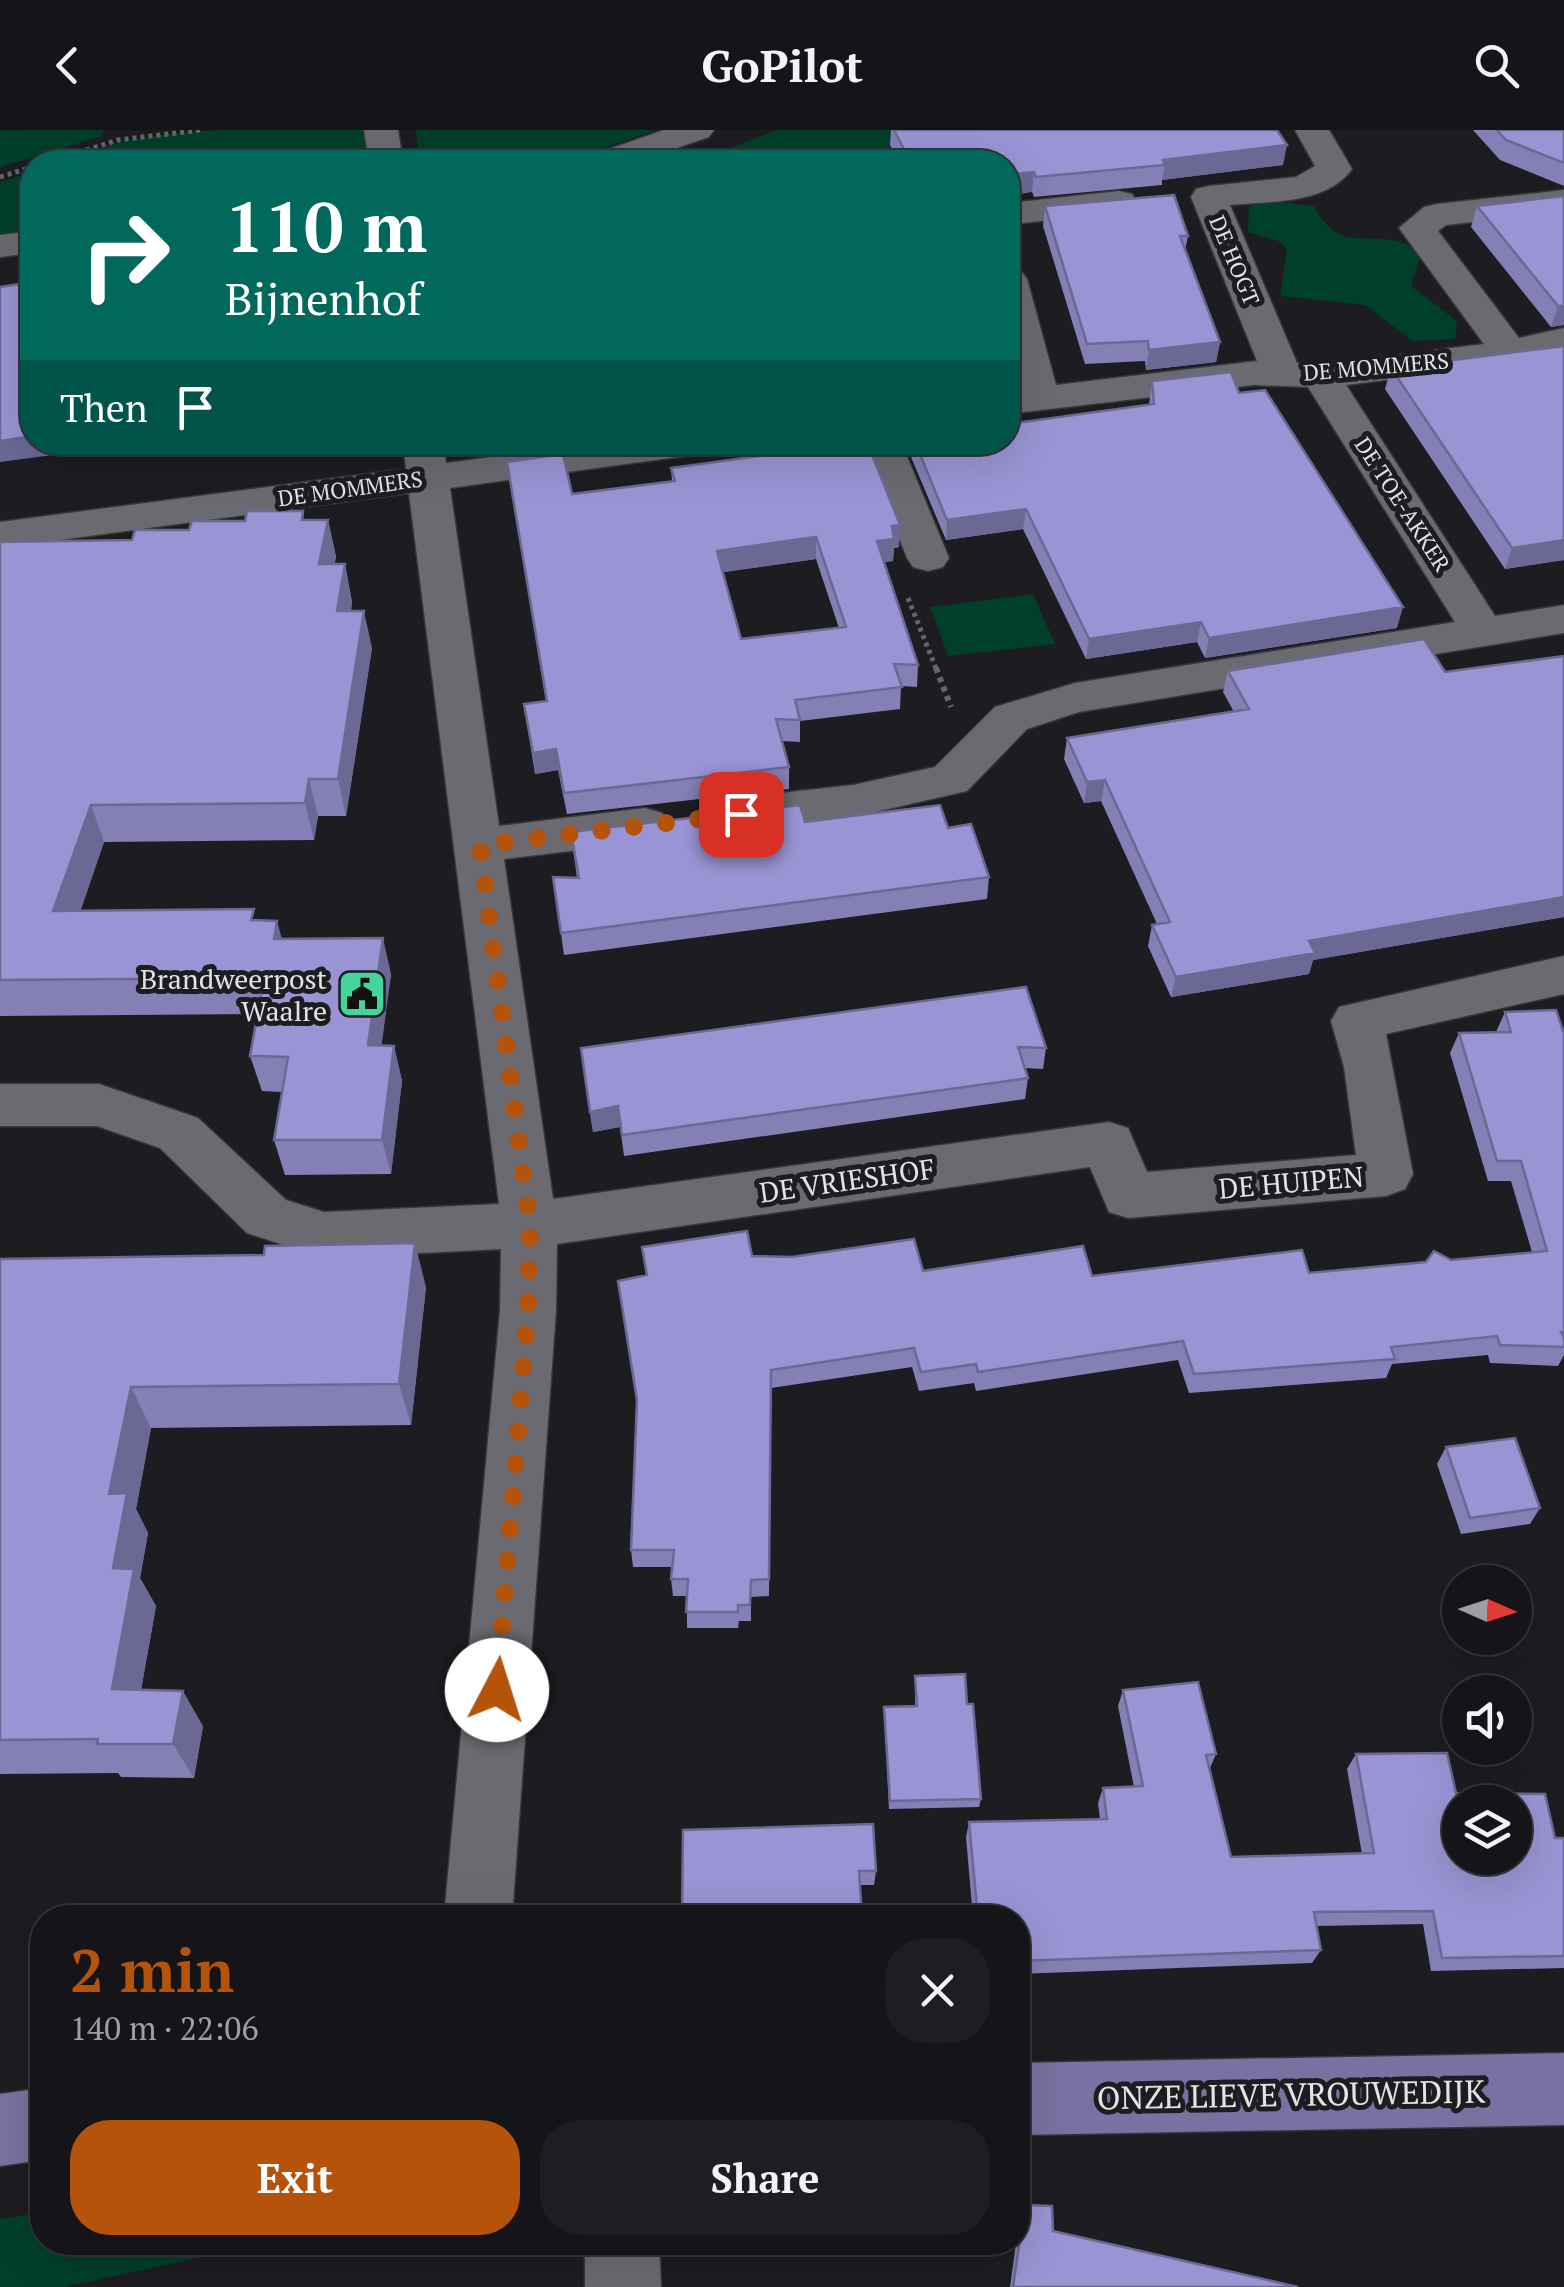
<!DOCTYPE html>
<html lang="en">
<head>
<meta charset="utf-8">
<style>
	:root { --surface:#151519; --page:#1e1e22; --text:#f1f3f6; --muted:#9d9fa2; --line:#343438; --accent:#b45309 }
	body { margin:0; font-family:"PT Serif",serif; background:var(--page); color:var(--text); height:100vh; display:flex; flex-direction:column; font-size:38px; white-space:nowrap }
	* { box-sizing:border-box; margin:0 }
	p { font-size:32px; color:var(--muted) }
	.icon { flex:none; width:55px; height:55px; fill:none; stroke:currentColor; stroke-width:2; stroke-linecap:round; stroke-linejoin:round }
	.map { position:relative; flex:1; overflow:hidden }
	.drawer { position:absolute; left:30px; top:1775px; width:1000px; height:350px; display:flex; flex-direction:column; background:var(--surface); border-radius:40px; box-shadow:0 10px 40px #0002,0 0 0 2px var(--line) }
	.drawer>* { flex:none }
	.banner { position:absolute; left:20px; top:20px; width:1000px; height:305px; border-radius:40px; box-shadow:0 10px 40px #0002,0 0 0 2px var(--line); background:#00695c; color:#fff; overflow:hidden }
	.needle { width:65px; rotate:93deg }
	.tools { position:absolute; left:1442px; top:1435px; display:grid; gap:20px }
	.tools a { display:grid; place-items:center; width:90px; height:90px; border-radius:50%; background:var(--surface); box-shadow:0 10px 40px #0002,0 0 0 2px var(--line); font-size:50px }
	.pin { position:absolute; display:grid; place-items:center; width:85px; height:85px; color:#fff; margin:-42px; border-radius:20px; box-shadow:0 5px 15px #0006 }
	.me { position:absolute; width:110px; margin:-55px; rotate:5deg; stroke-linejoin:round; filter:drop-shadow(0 0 8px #0008) }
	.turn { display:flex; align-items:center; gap:35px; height:210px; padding:0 40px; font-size:45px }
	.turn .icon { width:130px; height:130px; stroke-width:2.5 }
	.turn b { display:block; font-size:70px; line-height:85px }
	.then { display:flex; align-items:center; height:95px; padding:0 40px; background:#0003; gap:20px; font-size:38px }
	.round { display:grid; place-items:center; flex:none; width:105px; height:105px; border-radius:40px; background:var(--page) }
	.head { display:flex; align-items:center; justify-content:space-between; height:170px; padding:0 40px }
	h1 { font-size:60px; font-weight:700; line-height:75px; color:var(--accent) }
	.action { display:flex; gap:20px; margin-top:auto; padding:20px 40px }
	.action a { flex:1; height:115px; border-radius:40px; background:var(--accent); color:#fff; font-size:40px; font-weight:700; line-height:115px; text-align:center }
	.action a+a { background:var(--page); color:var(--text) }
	header { display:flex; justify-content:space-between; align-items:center; height:130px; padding:0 40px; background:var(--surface); font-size:45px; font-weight:700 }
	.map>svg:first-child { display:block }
</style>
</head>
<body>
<header><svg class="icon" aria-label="back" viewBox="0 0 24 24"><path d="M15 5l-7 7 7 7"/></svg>GoPilot<svg class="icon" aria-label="search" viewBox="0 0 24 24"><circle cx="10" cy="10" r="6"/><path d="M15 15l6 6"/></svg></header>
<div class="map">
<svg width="1564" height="2157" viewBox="0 0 1564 2157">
	<rect width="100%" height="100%" fill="#1c1c21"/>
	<!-- green -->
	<path fill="#003f2a" d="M 0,0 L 103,0 L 102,6 L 0,37 Z
		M 218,0 L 367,0 L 372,32 L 78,32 C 99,8 186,2 218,0 Z
		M 416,0 L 656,0 L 563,32 L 419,32 Z
		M 777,0 L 1064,0 L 825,24 L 821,32 L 718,32 L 727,19 Z
		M 32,42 L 27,102 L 0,106 L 0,52 Z
		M 1271,71 L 1314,76 C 1342,132 1380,91 1421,123 L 1411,156 L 1457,191 L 1455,209 L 1413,211 L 1365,175 L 1280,166 L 1287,120 L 1281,112 L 1248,102 L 1249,76 Z
		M 1033,464 L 1055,514 L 948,526 L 930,477 Z
		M 42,2082 L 42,2112 L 266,2113 L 65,2157 L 0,2157 L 0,2089 Z"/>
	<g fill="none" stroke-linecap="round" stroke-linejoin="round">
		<!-- minor casing -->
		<g stroke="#37373a" stroke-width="3">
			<path id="minor" d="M 364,0 L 398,0 L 403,32 L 369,32 Z
				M 664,0 L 714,0 L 709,7 L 636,32 L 587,32 L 592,25 Z
				M 1295,0 L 1329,0 L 1352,39 C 1326,75 1269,71 1230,75 L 1297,233 L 1321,234 L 1484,214 L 1399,98 L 1424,77 L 1437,74 L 1564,60 L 1564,82 L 1446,95 L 1438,101 L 1519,208 L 1564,198 L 1564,220 L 1510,234 L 1346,255 L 1495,486 L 1564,475 L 1564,503 L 1079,582 L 1027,599 L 967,661 L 853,687 L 725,703 L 708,698 L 701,686 L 708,674 L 725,669 L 853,655 L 935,637 L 995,577 L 1075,553 L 1455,492 L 1308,257 L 1254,255 L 1008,284 L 1008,260 L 1018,259 L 1008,219 L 1008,138 L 1021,141 L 1027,149 L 1056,255 L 1257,231 L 1191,67 L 1196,59 L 1209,56 L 1296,47 L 1315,36 Z
				M 1119,61 L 1132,64 L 1137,72 L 1132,80 L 1008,95 L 1008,73 Z
				M 32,101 L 32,123 L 0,127 L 0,105 Z
				M 403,312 L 443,312 L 446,333 L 604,312 L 720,312 L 714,321 L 700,324 L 450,358 L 499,696 L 645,678 L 662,683 L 669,695 L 662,707 L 645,712 L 504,729 L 553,1069 L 1109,992 L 1128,998 L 1147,1042 L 1356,1025 L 1344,937 L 1331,891 L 1339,877 L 1564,826 L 1564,864 L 1386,904 L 1413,1044 L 1405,1059 L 1386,1066 L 1128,1088 L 1109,1082 L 1090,1037 L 557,1114 L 556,1180 L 512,1788 L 444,1788 L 500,1180 L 501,1119 L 324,1128 L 247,1103 L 160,1018 L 97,996 L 0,996 L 0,954 L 99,954 L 198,988 L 286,1070 L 324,1082 L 499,1074 L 409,363 L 0,418 L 0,392 L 406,339 Z
				M 861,312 L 901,312 L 949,428 L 943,437 L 928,441 L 913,437 L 907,428 Z
				M 585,2112 L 659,2112 L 661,2157 L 585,2157 Z"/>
		</g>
		<!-- major casing -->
		<g stroke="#37373a" stroke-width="3">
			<path id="major" d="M 1564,1923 L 1564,1995 L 1018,2005 L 1018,1933 Z
				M 42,1958 L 42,2030 L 0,2036 L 0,1964 Z"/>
		</g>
		<!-- path-far1 -->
		<path stroke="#66666a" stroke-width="5" stroke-dasharray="4 4" stroke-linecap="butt" d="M 48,32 L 118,10 L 201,0
			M 0,47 L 32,37
			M 908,468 L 937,541"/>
		<!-- path -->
		<path stroke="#66666a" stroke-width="6" stroke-dasharray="5 5" stroke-linecap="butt" d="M 936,538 L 951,577"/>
		<!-- minor -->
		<use href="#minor" fill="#6a6a70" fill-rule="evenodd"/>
		<!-- major -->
		<use href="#major" fill="#7772a1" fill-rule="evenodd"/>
	</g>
	<!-- wall -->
	<path fill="#847fb5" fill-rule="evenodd" d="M 891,0 L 1277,0 L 1283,35 L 1162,50 L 1162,55 L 1034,67 L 1032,62 L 1008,32 L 876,32 L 877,29 L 896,27 L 890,15 Z
		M 1473,0 L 1564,0 L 1564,56 L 1500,30 Z
		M 1564,66 L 1564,195 L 1551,197 L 1471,97 L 1477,76 Z
		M 1045,76 L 1188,106 L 1185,120 L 1220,212 L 1216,232 L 1146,240 L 1145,231 L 1085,234 L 1043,96 Z
		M 1564,216 L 1564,430 L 1505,439 L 1385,259 L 1391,238 Z
		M 1152,251 L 1239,263 L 1397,498 L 1205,528 L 1197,512 L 1086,529 L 1023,399 L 946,410 L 911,327 L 912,312 L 1008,312 L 1149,275 Z
		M 507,332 L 572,364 L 672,351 L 671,338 L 899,417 L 894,418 L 893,431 L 884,432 L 918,535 L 917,557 L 901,556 L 900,579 L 800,591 L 800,612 L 782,611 L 789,637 L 789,659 L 567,684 L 558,640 L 535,644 L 524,574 L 546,572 ZM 816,429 L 839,498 L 741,509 L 723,442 Z
		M 305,390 L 328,390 L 336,427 L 334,434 L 345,434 L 352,472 L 351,481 L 372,518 L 346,686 L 318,686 L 314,710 L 104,712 L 80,781 L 257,790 L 282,809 L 391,844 L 381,916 L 394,916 L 402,951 L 391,1044 L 285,1045 L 274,1010 L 282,962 L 262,961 L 250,926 L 258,884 L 0,886 L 0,412 L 132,410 L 189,400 Z
		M 1564,526 L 1564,787 L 1313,830 L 1309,844 L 1171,867 L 1148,816 L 1152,795 L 1157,794 L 1101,671 L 1084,673 L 1064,629 L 1067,608 L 1234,582 L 1223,562 L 1228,541 L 1445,542 Z
		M 805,692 L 948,698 L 989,747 L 987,769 L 564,825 L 553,747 L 577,748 L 571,702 Z
		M 1026,857 L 1046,918 L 1043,939 L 1025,938 L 1028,948 L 1025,969 L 624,1026 L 620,997 L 593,1002 L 583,939 Z
		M 1505,882 L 1564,904 L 1564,1225 L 1558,1236 L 1490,1233 L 1488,1225 L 1392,1234 L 1386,1248 L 1189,1263 L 1178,1230 L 976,1261 L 974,1253 L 919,1261 L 912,1237 L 771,1258 L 769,1466 L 751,1467 L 751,1491 L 739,1491 L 738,1498 L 687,1498 L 687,1466 L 673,1466 L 671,1449 L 672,1437 L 633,1437 L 631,1420 L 637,1275 L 618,1151 L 646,1146 L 642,1117 L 923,1141 L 1092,1146 L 1309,1143 L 1532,1122 L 1511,1051 L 1488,1051 L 1450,923 L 1459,903 L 1496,902 Z
		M 0,1129 L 426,1157 L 411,1295 L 151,1298 L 136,1379 L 148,1403 L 140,1448 L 156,1476 L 141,1560 L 203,1596 L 194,1648 L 121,1647 L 118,1643 L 0,1644 Z
		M 1446,1317 L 1540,1378 L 1530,1394 L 1461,1404 L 1437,1334 Z
		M 915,1546 L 967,1574 L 981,1669 L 979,1677 L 889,1679 L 884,1577 L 915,1576 Z
		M 1123,1560 L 1216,1624 L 1210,1638 L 1231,1727 L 1362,1724 L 1347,1639 L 1356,1624 L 1456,1663 L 1555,1708 L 1564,1708 L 1564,1838 L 1431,1841 L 1423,1794 L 1317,1796 L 1321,1820 L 1312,1833 L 1018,1844 L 1018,1788 L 973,1788 L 966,1707 L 969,1692 L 1100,1689 L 1098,1673 L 1103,1658 L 1134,1657 L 1118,1576 Z
		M 683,1700 L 876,1741 L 874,1755 L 860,1755 Z
		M 1025,2075 L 1053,2101 L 1298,2157 L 1010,2157 L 1020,2084 Z"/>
	<!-- shaded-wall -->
	<path fill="#6b6894" d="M 1287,15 L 1283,35 L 1162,50 L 1165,35 L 1163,30 Z
		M 1034,42 L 1032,62 L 1008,66 L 1008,45 Z
		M 1558,176 L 1564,176 L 1564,195 L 1551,197 Z
		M 1220,212 L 1216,232 L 1146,240 L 1149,220 Z
		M 32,306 L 32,312 L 151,312 L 0,332 L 0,311 Z
		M 503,312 L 559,312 L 559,314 L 504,322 Z
		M 1026,379 L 1023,399 L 946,410 L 947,390 Z
		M 328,390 L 336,427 L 327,472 L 319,434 Z
		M 900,395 L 899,417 L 894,418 L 893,431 L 876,433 L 877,411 L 892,396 Z
		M 816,407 L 816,429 L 718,443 L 717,421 Z
		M 1564,410 L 1564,430 L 1505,439 L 1512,418 Z
		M 345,434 L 352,472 L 345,518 L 337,481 Z
		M 1403,477 L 1397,498 L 1205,528 L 1209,508 Z
		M 364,481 L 372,518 L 346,686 L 338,649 Z
		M 1201,492 L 1197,512 L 1086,529 L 1089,509 Z
		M 556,619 L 558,640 L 535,644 L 533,623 Z
		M 309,649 L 318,686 L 314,710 L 305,673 Z
		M 1105,650 L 1101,671 L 1084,673 L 1087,652 Z
		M 91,675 L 104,712 L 68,818 L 53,781 Z
		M 1564,767 L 1564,787 L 1313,830 L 1309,844 L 1171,867 L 1176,847 L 1309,811 Z
		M 277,791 L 287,827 L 274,809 Z
		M 383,808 L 391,844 L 377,950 L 368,915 Z
		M 394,916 L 402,951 L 391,1044 L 382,1010 Z
		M 618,976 L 620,997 L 593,1002 L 590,982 Z
		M 415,1113 L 426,1157 L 411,1295 L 399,1254 Z
		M 131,1257 L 151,1298 L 136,1379 L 148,1403 L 140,1448 L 156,1476 L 135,1594 L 112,1559 L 113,1438 L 109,1364 Z
		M 183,1561 L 203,1596 L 194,1648 L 173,1614 Z"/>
	<!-- building -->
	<path fill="#9994d3" stroke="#6b6894" stroke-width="2.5" fill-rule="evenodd" d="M 894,0 L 1277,0 L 1287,15 L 1163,30 L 1165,35 L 1036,47 L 1034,42 L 1008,45 L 1008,32 L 877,32 L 877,29 L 907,25 Z
		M 1497,0 L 1564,0 L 1564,33 L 1506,10 Z
		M 1174,65 L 1188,106 L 1180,106 L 1220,212 L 1149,220 L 1148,211 L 1087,214 L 1045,76 Z
		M 1564,66 L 1564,176 L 1558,176 L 1477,76 Z
		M 32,152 L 32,306 L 0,311 L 0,157 Z
		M 1564,216 L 1564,410 L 1512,418 L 1391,238 Z
		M 1231,242 L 1239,263 L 1265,260 L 1403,477 L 1209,508 L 1201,492 L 1089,509 L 1026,379 L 947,390 L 915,312 L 1008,312 L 1008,294 L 1154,274 L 1152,251 Z
		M 862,312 L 867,312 L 900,395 L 892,396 L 894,409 L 877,411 L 918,535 L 894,534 L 902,557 L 795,570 L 800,590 L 776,589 L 789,637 L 564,663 L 556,619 L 533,623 L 524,574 L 547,571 L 507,332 L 563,324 L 572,364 L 675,351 L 671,338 ZM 816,407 L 846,497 L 741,509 L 717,421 Z
		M 247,381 L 303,381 L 302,390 L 328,390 L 319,434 L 345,434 L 337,481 L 364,481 L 338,649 L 309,649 L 305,673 L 91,675 L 53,781 L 254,779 L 251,790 L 277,791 L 274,809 L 383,808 L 368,915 L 394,916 L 382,1010 L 274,1010 L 288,927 L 250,926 L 264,848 L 0,850 L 0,412 L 132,410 L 135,400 L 189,400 L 192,391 L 245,391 Z
		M 1424,509 L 1445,542 L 1564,526 L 1564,767 L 1309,811 L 1315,823 L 1176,847 L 1152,795 L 1170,792 L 1137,720 L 1105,650 L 1087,652 L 1067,608 L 1249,579 L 1228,541 Z
		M 800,675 L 805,692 L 940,675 L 948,698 L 971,694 L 989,747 L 561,803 L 553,747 L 579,748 L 571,702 Z
		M 1026,857 L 1046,918 L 1018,917 L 1028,948 L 622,1005 L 618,976 L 590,982 L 581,918 Z
		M 1556,880 L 1564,904 L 1564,1202 L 1561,1202 L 1564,1208 L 1564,1217 L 1500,1215 L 1497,1206 L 1391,1217 L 1395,1229 L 1194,1244 L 1183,1211 L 978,1242 L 976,1234 L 921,1242 L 914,1218 L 771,1240 L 769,1449 L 751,1450 L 750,1475 L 738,1475 L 738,1482 L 686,1482 L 688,1449 L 671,1449 L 674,1420 L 631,1420 L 637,1270 L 618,1151 L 647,1145 L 642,1117 L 747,1101 L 752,1126 L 792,1127 L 914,1109 L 923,1141 L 1083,1116 L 1092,1146 L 1302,1120 L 1309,1143 L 1426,1132 L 1434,1121 L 1451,1130 L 1547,1121 L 1521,1031 L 1497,1031 L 1459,903 L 1511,902 L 1505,882 Z
		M 415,1113 L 399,1254 L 131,1257 L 109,1364 L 127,1363 L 113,1438 L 134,1439 L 112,1559 L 183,1561 L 173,1614 L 97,1614 L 98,1609 L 0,1610 L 0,1129 L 264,1125 L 265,1116 Z
		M 1515,1308 L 1540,1378 L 1470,1388 L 1446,1317 Z
		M 965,1544 L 967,1574 L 973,1574 L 981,1669 L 890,1671 L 884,1577 L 917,1576 L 915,1546 Z
		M 1198,1552 L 1216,1624 L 1206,1625 L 1231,1727 L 1374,1723 L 1356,1624 L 1447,1623 L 1456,1663 L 1545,1664 L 1555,1708 L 1564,1708 L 1564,1826 L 1442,1828 L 1433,1781 L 1314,1782 L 1321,1820 L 1018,1831 L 1018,1788 L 978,1788 L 969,1692 L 1107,1689 L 1103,1658 L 1143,1656 L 1123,1560 ZM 1460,1672 L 1515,1672 L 1515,1728 L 1460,1728 Z
		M 873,1694 L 876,1741 L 859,1741 L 862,1788 L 682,1788 L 683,1700 Z
		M 1025,2075 L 1052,2076 L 1053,2101 L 1298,2157 L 1013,2157 Z"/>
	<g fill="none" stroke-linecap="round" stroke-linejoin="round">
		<!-- route -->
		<path stroke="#b45309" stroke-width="18" stroke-dasharray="0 32.4" d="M 497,1560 L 528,1180 L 530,1095 L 480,715 L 741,684"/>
	</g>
	<!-- icons -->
	<defs>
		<g id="civic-square" transform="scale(2.5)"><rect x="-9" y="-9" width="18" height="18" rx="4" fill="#46d49e" stroke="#1c1c21"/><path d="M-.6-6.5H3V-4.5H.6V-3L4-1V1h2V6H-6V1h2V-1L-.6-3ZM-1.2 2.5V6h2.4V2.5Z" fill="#111"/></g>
	</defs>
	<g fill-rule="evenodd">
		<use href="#civic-square" x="362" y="864"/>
	</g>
	<g text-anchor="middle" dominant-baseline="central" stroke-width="10" stroke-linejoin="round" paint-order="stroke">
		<!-- far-street labels -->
		<g font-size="22" fill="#e3e3e6" stroke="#1c1c21">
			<text transform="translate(1235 130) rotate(67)">DE HOGT</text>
			<text transform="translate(1376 236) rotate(-5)">DE MOMMERS</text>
			<text transform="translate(350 358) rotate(-8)">DE MOMMERS</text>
			<text transform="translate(1403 374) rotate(57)">DE TOE-AKKER</text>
		</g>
		<!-- poi labels -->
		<g font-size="28" fill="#e3e3e6" stroke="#1c1c21" text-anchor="end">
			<text x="327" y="848">Brandweerpost<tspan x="327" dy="32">Waalre</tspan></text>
		</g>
		<!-- street labels -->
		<g font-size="28" fill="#e3e3e6" stroke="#1c1c21">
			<text transform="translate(847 1050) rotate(-8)">DE VRIESHOF</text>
			<text transform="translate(1291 1052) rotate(-5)">DE HUIPEN</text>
		</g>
		<!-- near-street labels -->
		<g font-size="32" fill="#e3e3e6" stroke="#1c1c21">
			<text transform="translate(1291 1964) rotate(-1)">ONZE LIEVE VROUWEDIJK</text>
		</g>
	</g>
</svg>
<div class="tools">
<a><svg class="needle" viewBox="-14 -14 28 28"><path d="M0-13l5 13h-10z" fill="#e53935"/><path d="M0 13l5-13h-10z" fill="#9d9fa2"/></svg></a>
<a><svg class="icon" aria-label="sound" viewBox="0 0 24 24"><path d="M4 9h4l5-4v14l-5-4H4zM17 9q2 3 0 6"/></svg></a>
<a><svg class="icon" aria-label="layers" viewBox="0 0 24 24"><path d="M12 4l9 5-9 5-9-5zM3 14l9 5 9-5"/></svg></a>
</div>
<div class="pin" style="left:741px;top:684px;background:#d93025"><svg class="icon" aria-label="arrive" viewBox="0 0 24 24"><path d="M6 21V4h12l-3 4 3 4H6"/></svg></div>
<svg class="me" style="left:497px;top:1560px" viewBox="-20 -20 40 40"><circle r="19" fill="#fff"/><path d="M0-13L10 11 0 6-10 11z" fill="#b45309"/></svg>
<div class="banner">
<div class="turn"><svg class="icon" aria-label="right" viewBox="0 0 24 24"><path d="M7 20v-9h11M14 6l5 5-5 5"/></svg><div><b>110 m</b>Bijnenhof</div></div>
<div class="then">Then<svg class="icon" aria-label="arrive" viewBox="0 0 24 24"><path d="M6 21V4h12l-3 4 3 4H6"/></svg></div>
</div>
<section class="drawer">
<div class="head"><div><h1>2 min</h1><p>140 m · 22:06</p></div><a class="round"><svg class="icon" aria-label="close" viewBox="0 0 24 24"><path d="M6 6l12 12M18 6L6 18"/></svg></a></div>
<div class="action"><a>Exit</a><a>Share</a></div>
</section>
</div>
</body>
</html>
